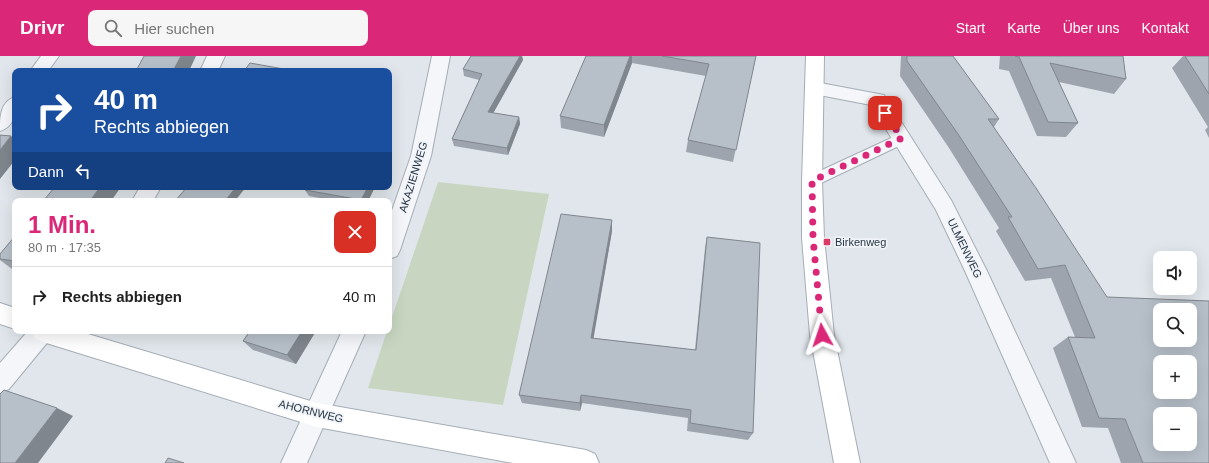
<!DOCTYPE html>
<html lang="de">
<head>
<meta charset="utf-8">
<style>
	:root { --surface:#fff; --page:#f6f6f6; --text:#222; --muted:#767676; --line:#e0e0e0; --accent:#db2777 }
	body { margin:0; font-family:Helvetica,sans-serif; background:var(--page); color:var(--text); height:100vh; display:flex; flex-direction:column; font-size:15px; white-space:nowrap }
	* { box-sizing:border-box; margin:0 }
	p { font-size:13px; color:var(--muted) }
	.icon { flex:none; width:22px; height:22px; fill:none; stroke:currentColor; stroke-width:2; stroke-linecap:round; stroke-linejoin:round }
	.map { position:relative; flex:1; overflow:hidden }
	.panel { position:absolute; left:12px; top:142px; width:380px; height:136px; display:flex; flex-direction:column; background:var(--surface); border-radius:8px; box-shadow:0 4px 16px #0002 }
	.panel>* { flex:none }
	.hud { position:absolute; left:12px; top:12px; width:380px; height:122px; border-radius:8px; box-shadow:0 4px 16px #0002; background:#1a4fa0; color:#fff; overflow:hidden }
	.controls { position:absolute; left:1153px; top:195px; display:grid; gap:8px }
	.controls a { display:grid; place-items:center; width:44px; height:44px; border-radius:8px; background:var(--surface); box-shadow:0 4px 16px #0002; font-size:20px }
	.pin { position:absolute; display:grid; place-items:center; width:34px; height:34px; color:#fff; margin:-17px; border-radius:8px; box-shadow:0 2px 6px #0006 }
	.me { position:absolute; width:44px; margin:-22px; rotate:355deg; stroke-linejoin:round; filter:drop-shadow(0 0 3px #0008) }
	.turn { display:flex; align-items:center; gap:14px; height:84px; padding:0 16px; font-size:18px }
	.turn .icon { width:52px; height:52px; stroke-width:2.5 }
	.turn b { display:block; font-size:28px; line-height:34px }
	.then { display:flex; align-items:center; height:38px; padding:0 16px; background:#0003; gap:8px; font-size:15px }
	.round { display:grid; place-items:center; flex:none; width:42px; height:42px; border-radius:8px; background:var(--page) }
	.head { display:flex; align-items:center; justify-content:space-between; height:68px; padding:0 16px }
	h1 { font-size:24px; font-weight:800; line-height:30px; color:var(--accent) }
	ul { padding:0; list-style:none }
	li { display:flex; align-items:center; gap:12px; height:60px; padding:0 16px; border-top:1px solid var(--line) }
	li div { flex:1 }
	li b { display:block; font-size:15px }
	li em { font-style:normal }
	header { display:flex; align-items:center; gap:24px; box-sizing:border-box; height:56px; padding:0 20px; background:var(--accent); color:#fff }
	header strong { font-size:19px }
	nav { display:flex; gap:22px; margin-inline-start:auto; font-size:14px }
	.search { width:280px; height:36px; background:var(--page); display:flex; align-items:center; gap:10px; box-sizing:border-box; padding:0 14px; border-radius:8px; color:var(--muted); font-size:15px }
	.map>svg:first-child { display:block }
</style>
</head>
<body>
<header>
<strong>Drivr</strong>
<div class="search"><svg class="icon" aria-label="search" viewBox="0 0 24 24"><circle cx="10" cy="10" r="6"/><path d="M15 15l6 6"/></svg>Hier suchen</div>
<nav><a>Start</a><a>Karte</a><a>Über uns</a><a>Kontakt</a></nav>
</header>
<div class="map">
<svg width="1209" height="407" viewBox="0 0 1209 407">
	<rect width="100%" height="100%" fill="#e0e6eb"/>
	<!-- green -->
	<path fill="#c8d6c1" d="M 438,126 L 549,138 L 503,349 L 368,332 L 387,275 L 389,275 L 389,270 Z"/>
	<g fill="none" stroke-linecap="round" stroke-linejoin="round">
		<!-- lane casing -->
		<g stroke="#a5adb6" stroke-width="2">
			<path id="lane" d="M 902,77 L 907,78 L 909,82 L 907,86 L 817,129 L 812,131 L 807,129 L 805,125 L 807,121 Z"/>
		</g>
		<!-- street casing -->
		<g stroke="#a5adb6" stroke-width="2">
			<path id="street" d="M 41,0 L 59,0 L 48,15 L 30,15 Z
				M 207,0 L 225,0 L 218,15 L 200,15 Z
				M 432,0 L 450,0 L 431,100 L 400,194 L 397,200 L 389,203 L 389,163 L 411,100 Z
				M 815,26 L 884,39 L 951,144 L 987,215 L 1076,407 L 1050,407 L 965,215 L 936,154 L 871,49 L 809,37 L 806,32 L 809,27 Z
				M 15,41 C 15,56 16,70 0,75 C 0,61 0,46 15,41 Z
				M 140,131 L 161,131 L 153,145 L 132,145 Z
				M 28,275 L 55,275 L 51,282 L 9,333 L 0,337 L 0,307 Z
				M 342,275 L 366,275 L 307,407 L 281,407 Z"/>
		</g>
		<!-- secondary casing -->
		<g stroke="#a5adb6" stroke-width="2">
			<path id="secondary" d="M 806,0 L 824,0 L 822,125 L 824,182 L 834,279 L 860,407 L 834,407 L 810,279 L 802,182 L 802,125 Z
				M 0,247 L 15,252 L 15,273 L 0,268 Z
				M 31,275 L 78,275 L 317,347 L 586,394 L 595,398 L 599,407 L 513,407 L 317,371 L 43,286 L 35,282 Z"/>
		</g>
		<!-- lane -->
		<use href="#lane" fill="#f4f6f9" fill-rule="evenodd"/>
		<!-- street -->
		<use href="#street" fill="#f4f6f9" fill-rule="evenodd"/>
		<!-- secondary -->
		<use href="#secondary" fill="#fff" fill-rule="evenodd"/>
	</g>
	<!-- wall -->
	<path fill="#9da4ad" d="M 471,0 L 522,0 L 523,4 L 493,57 L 519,61 L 520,68 L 508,99 L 454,90 L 452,83 L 479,24 L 464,20 L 463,13 Z
		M 586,0 L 756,0 L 733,106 L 686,96 L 688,84 L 706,20 L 632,7 L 604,81 L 561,72 L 560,60 Z
		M 901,0 L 953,0 L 999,63 L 994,71 L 1209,407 L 1121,407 L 1108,372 L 1082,371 L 1053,292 L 1068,281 L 1075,281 L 1051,222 L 1025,225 L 996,175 L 999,172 L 949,92 L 900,20 Z
		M 1000,0 L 1123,0 L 1126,23 L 1114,38 L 1059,26 L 1078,67 L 1066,81 L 1037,80 L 1009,15 L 999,13 Z
		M 1183,0 L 1209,0 L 1209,82 L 1205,74 L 1208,71 L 1172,12 Z
		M 375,131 L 368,145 L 335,145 L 309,140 L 305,134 Z
		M 612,175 L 593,282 L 695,294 L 705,192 L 707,181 L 753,377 L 748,384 L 687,375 L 688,362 L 582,347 L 580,355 L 522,347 L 519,339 Z
		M 15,180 L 15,213 L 12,213 L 0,204 L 0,198 Z
		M 250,275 L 316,275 L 296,308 L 253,294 L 243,285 Z"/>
	<!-- shaded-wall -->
	<path fill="#80868d" d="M 181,0 L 196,0 L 189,15 L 173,15 Z
		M 520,0 L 522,0 L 523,4 L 490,63 L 488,56 Z
		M 630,0 L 632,0 L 632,7 L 604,81 L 604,69 Z
		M 519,61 L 520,68 L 508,99 L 507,92 Z
		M 11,80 L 15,83 L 15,104 L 0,123 L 0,94 Z
		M 100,131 L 121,131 L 111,145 L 90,145 Z
		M 236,131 L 246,131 L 235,145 L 225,145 Z
		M 368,131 L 375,131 L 368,145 L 362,145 L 361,144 Z
		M 612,164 L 612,175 L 592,291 L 591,282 Z
		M 302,275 L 316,275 L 296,308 L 287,299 Z
		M 581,339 L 582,347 L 580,355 L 580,347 Z
		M 57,352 L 73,360 L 38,407 L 15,407 Z"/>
	<!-- building -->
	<path fill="#b7bfc9" stroke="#80868d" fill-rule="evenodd" d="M 144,0 L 181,0 L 173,15 L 136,15 Z
		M 471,0 L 520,0 L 488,56 L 519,61 L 507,92 L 452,83 L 482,18 L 463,13 Z
		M 586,0 L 630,0 L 604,69 L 560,60 Z
		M 662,0 L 756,0 L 736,94 L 688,84 L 709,8 Z
		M 907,0 L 953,0 L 999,63 L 988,63 L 1036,132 L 1107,241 L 1209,245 L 1209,407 L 1143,407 L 1125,363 L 1099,362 L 1068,281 L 1095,282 L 1065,209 L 1038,213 L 1008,161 L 1012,161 L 958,78 L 907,5 ZM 1160,254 L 1190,254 L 1190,284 L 1160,284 ZM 1160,306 L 1190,306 L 1190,336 L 1160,336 ZM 1160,358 L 1190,358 L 1190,388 L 1160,388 Z
		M 1015,0 L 1123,0 L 1126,23 L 1050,7 L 1078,67 L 1048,66 L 1019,1 Z
		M 1185,0 L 1209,0 L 1209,38 Z
		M 250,7 L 295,15 L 244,15 Z
		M 0,79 L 11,80 L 0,94 Z
		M 55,131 L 100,131 L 90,145 L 43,145 Z
		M 187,131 L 236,131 L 225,145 L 175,145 Z
		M 307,131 L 368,131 L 361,144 L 305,134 Z
		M 561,158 L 612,164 L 591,282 L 696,294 L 707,181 L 760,187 L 753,377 L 690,367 L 691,354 L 581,339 L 580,347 L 519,339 Z
		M 15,180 L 15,205 L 0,203 L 0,198 Z
		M 250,275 L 302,275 L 287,299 L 243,285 Z
		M 4,334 L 57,352 L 15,407 L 0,407 L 0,338 Z
		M 168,402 L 184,407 L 165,407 Z"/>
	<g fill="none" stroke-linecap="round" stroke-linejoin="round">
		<!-- route -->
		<path stroke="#db2777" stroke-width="7" stroke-dasharray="0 12.6" d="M 822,279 L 813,182 L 812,125 L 902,82 L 885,57"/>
	</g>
	<!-- markers -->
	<rect fill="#dc3965" stroke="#f0f4f8" stroke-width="1.5" x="823" y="182" width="8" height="8" rx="2"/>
	<g text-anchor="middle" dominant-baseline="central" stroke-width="3.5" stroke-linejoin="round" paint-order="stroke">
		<!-- street labels -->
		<g font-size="11" fill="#273544" stroke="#f0f4f8">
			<text transform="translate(413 121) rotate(-73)">AKAZIENWEG</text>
			<text transform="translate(965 192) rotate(64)">ULMENWEG</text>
			<text transform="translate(311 355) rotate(14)">AHORNWEG</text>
		</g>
		<!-- poi labels -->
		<g font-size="11" fill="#273544" stroke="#f0f4f8" text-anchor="start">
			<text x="835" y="186">Birkenweg</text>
		</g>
	</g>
</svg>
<div class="controls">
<a><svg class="icon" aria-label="sound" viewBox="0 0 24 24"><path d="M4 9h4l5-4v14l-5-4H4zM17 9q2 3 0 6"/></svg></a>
<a><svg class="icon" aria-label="search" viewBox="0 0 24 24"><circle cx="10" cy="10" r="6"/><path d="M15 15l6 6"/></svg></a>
<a>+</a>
<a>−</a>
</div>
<div class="pin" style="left:885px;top:57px;background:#d93025"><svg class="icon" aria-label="arrive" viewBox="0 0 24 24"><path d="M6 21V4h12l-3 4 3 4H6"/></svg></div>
<svg class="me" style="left:822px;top:279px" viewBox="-20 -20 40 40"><path d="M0-17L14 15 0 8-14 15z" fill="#db2777" stroke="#fff" stroke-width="4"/></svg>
<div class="hud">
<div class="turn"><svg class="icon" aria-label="right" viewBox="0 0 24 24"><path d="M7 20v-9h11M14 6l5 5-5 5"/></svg><div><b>40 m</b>Rechts abbiegen</div></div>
<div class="then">Dann<svg class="icon" aria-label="left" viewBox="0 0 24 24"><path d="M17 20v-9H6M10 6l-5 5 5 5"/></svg></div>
</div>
<section class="panel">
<div class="head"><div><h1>1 Min.</h1><p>80 m · 17:35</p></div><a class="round" style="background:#d93025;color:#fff"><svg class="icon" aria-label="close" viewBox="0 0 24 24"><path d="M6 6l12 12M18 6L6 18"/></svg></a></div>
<ul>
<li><svg class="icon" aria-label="right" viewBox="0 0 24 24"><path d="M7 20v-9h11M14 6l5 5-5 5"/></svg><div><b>Rechts abbiegen</b></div><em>40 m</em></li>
</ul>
</section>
</div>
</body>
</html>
